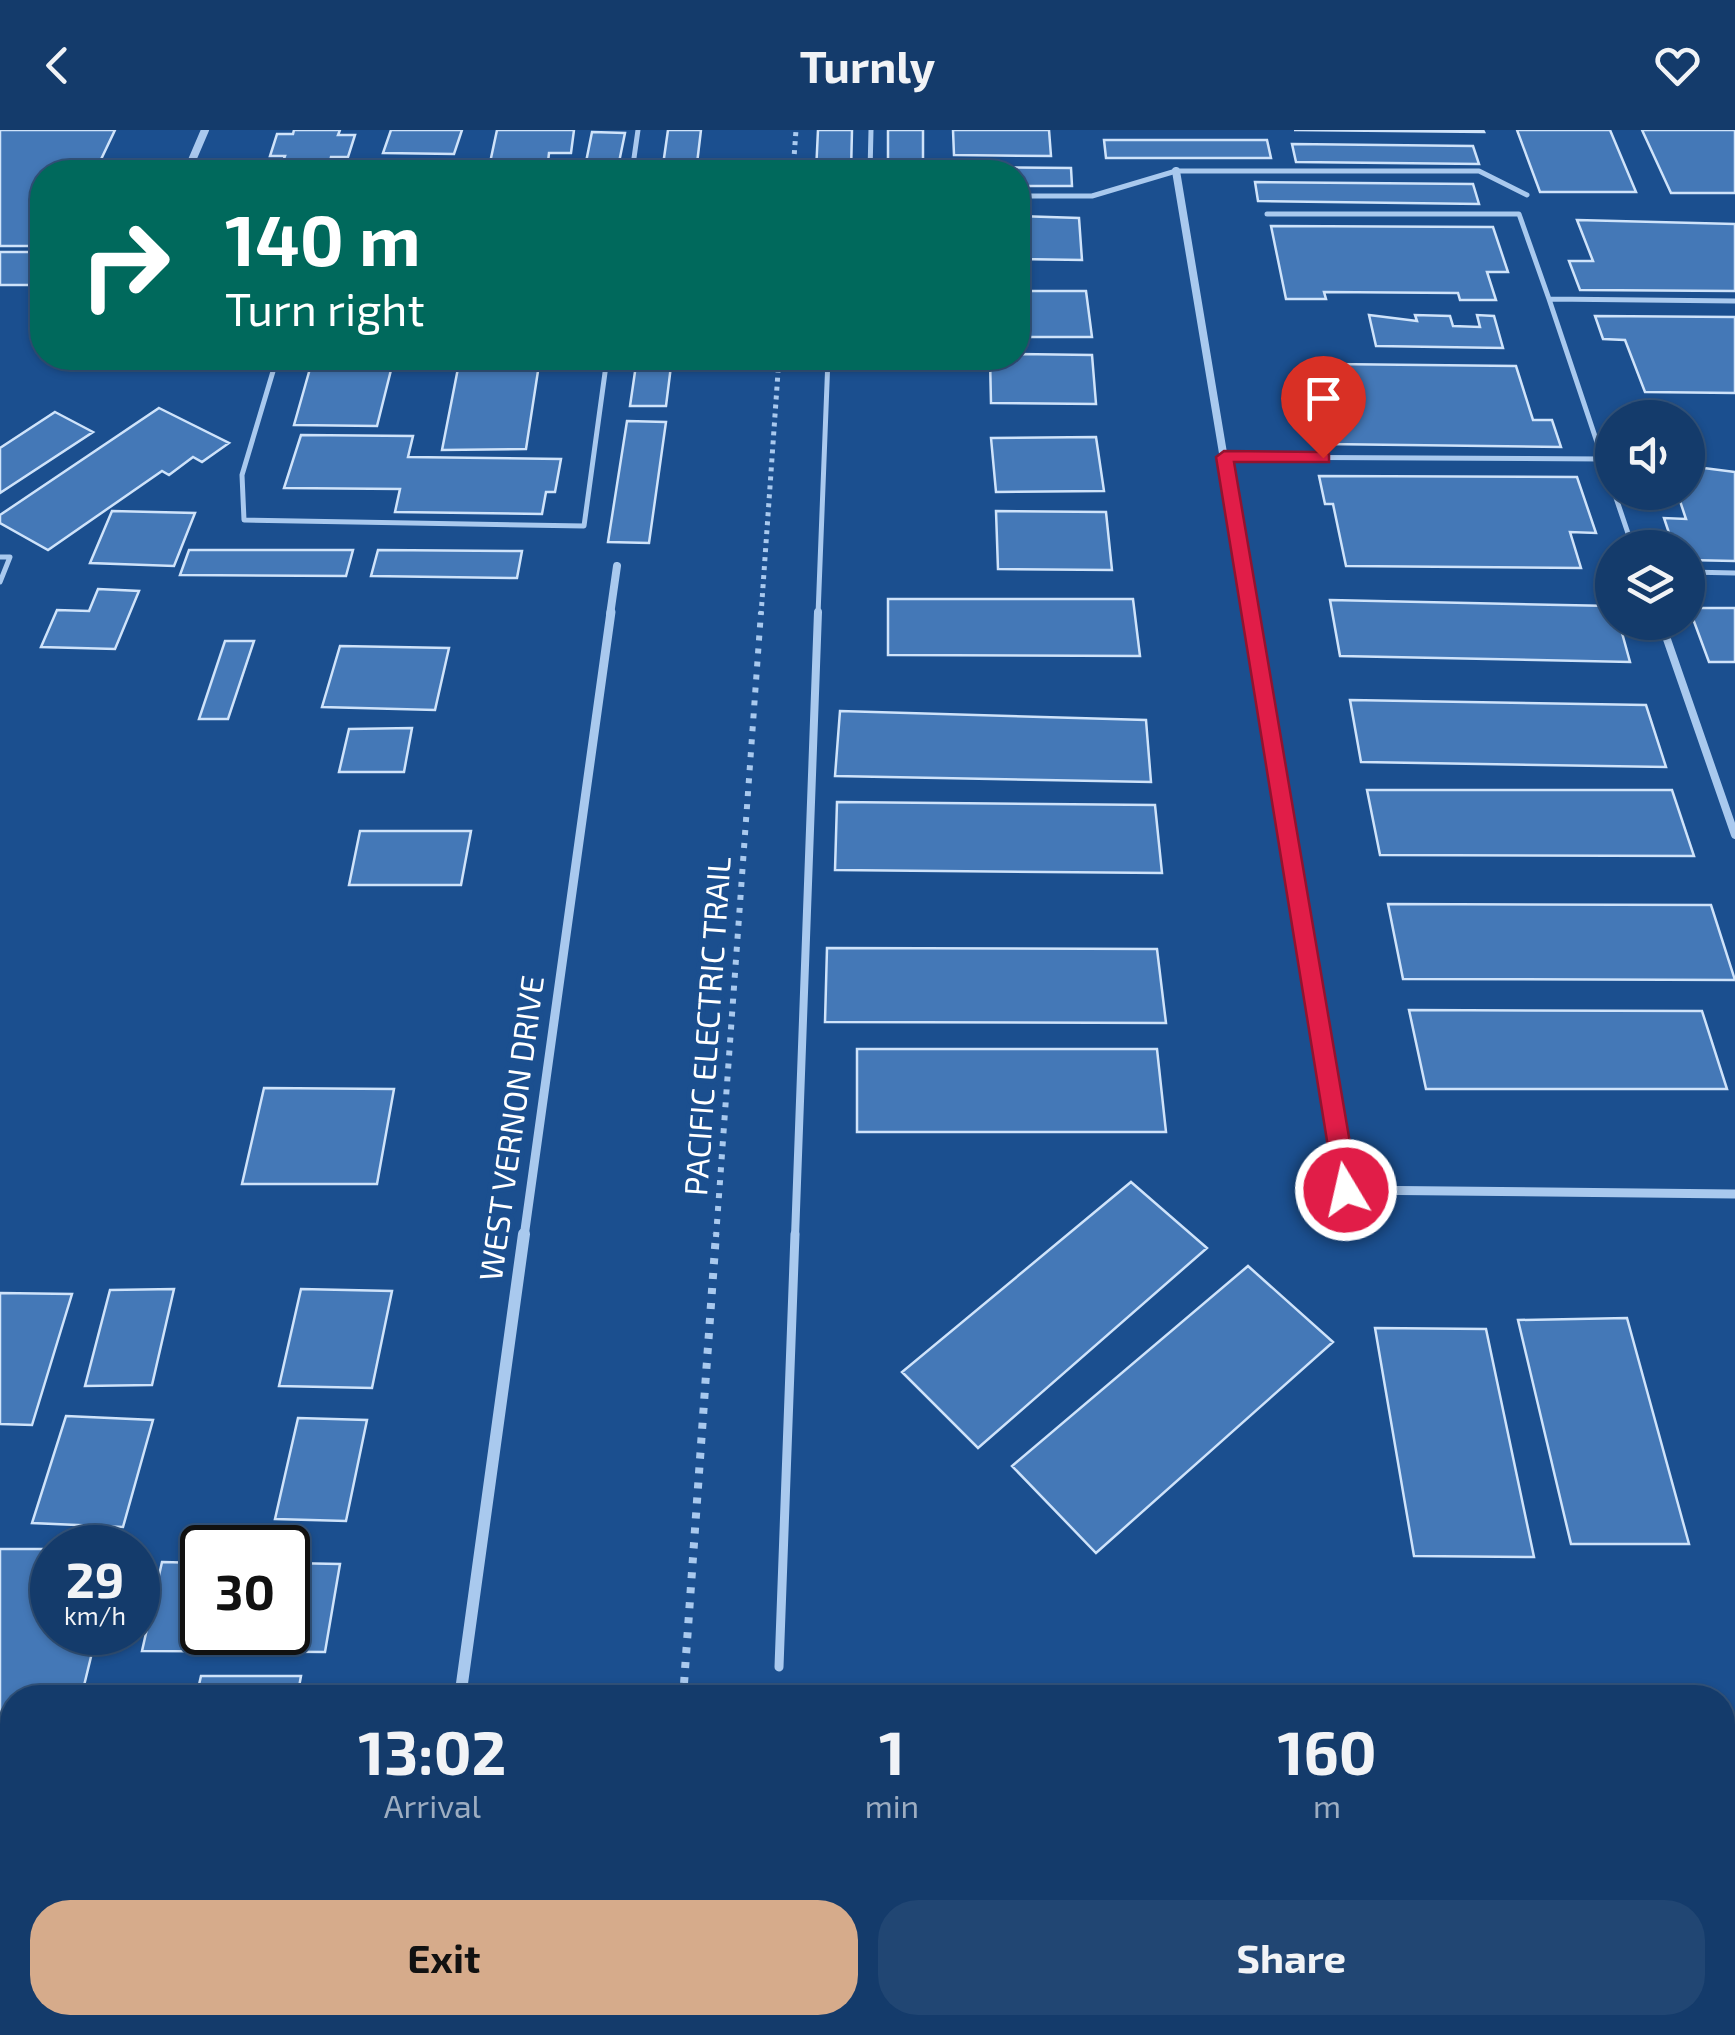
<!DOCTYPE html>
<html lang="en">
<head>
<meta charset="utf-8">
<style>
	:root { --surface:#143b6b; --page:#214673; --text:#f1f3f6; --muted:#9dadc1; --line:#33557e; --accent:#d6ab8b }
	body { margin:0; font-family:"Exo 2",sans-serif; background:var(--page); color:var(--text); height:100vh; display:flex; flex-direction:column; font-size:38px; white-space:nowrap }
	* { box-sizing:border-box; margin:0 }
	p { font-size:32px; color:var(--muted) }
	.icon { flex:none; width:55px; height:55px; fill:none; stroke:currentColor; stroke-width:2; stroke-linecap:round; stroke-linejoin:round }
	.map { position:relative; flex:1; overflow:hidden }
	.panel { position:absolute; left:0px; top:1555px; width:1735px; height:350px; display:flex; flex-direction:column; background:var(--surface); border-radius:40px 40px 0 0; box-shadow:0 2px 8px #0004,0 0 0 2px var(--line) }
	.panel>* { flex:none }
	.hud { position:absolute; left:30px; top:30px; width:1000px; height:210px; border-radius:40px; box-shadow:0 2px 8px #0004,0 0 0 2px var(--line); background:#00695c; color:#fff; overflow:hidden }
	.controls { position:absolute; left:1595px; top:270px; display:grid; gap:20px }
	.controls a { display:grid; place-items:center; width:110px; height:110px; border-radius:50%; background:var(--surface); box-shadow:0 2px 8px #0004,0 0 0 2px var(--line); font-size:50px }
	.speed { position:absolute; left:30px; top:1395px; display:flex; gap:20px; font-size:50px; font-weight:700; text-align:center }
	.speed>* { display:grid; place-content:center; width:130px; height:130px; border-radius:50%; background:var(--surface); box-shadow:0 2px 8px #0004,0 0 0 2px var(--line); line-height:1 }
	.speed small { font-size:25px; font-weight:400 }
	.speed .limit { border:5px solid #111; border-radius:15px; background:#fff; color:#111 }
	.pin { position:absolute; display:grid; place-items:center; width:85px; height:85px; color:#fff; margin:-102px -42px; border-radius:50% 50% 50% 0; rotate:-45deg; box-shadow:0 0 10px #0007 }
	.pin .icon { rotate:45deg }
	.me { position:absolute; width:110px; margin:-55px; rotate:351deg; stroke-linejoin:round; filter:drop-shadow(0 0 8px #0008) }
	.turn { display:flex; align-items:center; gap:35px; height:210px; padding:0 30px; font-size:45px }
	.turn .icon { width:130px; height:130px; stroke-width:2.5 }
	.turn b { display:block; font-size:70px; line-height:85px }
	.eta { display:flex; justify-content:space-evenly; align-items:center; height:170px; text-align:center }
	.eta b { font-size:60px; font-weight:700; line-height:70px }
	.button { display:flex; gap:20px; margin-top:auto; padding:20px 30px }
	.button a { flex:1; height:115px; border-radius:40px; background:var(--accent); color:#111; font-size:40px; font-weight:700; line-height:115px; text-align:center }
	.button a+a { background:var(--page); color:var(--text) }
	header { display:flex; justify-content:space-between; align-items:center; height:130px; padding:0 30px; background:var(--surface); font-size:45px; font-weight:700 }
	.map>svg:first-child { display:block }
</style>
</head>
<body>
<header><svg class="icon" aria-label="back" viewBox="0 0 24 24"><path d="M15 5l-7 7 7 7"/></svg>Turnly<svg class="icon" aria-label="heart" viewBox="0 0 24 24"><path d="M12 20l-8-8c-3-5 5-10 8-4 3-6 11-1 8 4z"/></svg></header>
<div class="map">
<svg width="1735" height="1905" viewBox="0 0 1735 1905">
	<rect width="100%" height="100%" fill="#1b4f8f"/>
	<!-- building -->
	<path fill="#4478b7" stroke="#cfe3fa" stroke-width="2.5" d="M 0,0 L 115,0 L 95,42 L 42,42 L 42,116 L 0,116 Z
		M 294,0 L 340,0 L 338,5 L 355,5 L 348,27 L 331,27 L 329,35 L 345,35 L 343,42 L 264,42 L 267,34 L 282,34 L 285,26 L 270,26 L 277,4 L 293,4 Z
		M 391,0 L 462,0 L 454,24 L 383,23 Z
		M 497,0 L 574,0 L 571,23 L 549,23 L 548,32 L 568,32 L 566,42 L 488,42 Z
		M 668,0 L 701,0 L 696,42 L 662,42 Z
		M 818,0 L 852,0 L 851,42 L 816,42 Z
		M 888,0 L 923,0 L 923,42 L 888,42 Z
		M 953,0 L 1049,0 L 1051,26 L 954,25 Z
		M 1483,0 L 1484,2 L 1294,0 Z
		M 1517,0 L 1610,0 L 1636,62 L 1540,62 Z
		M 1642,0 L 1735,0 L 1735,63 L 1671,63 Z
		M 592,2 L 625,3 L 617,42 L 584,42 Z
		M 1104,10 L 1267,10 L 1271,28 L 1106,28 Z
		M 1292,14 L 1473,16 L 1479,34 L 1296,32 Z
		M 938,37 L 1071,38 L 1072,56 L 1018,56 L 1018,42 L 938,42 Z
		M 1255,52 L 1473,54 L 1479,74 L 1258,71 Z
		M 1018,86 L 1079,88 L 1082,130 L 1018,129 Z
		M 1577,90 L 1735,94 L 1735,161 L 1580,160 L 1569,131 L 1593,131 Z
		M 1271,96 L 1493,97 L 1508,142 L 1487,142 L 1496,170 L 1460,170 L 1458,163 L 1324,162 L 1326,169 L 1286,169 Z
		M 0,122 L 42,122 L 36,155 L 0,155 Z
		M 1018,161 L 1086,161 L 1092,207 L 1018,207 Z
		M 1369,185 L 1417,191 L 1415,185 L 1450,186 L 1453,196 L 1480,197 L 1477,185 L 1494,186 L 1503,218 L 1376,216 Z
		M 1595,186 L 1735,187 L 1735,263 L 1645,262 L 1625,210 L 1603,209 Z
		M 1018,224 L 1092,225 L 1096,274 L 991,273 L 990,228 Z
		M 313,228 L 394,228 L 377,296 L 294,295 Z
		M 460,228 L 540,228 L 526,319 L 442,320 Z
		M 637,228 L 672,228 L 666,276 L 630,276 Z
		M 1330,234 L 1516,236 L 1533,290 L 1552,290 L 1561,317 L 1325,314 L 1320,290 L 1342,290 Z
		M 159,278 L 229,313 L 202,332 L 193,327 L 169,345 L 162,341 L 48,420 L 0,393 L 0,385 Z
		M 55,282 L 93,302 L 0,363 L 0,318 Z
		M 627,291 L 666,292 L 649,413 L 608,412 Z
		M 301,305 L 413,306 L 408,327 L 561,329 L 555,362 L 546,362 L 542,384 L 395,382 L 400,359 L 284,358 Z
		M 1096,307 L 1104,361 L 996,362 L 991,308 Z
		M 1688,336 L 1735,342 L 1735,431 L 1688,430 L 1688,418 L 1674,418 L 1664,388 L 1686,389 L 1677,362 L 1688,362 Z
		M 1319,346 L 1577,347 L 1596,403 L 1570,402 L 1581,438 L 1346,436 L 1333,374 L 1325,374 Z
		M 112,381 L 195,383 L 174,436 L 90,433 Z
		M 996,381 L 1106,382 L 1112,440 L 998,439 Z
		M 189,420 L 353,420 L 346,446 L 180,445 Z
		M 378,420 L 522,421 L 517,448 L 371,446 Z
		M 98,459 L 139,461 L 115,519 L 41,517 L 57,480 L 89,481 Z
		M 888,469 L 1133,469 L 1140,526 L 888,525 Z
		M 1330,470 L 1612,476 L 1612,492 L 1619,492 L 1630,532 L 1340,526 Z
		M 1689,478 L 1735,478 L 1735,532 L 1709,532 Z
		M 225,511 L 254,511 L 228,589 L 199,589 Z
		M 340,516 L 449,518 L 435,580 L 322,577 Z
		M 1350,570 L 1646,575 L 1666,637 L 1361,632 Z
		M 840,581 L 1146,590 L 1151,652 L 835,646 Z
		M 412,598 L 404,642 L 339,642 L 349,599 Z
		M 1367,660 L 1672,660 L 1694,726 L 1380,725 Z
		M 837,672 L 1155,675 L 1162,743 L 835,740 Z
		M 360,701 L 471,701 L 461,755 L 349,755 Z
		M 1388,774 L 1711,775 L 1735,850 L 1403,849 Z
		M 827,818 L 1157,819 L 1166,893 L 825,892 Z
		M 1409,880 L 1702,881 L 1727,959 L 1426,959 Z
		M 857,919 L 1157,919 L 1166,1002 L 857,1002 Z
		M 264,958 L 394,959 L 377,1054 L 242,1054 Z
		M 1131,1052 L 1207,1118 L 978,1318 L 902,1242 Z
		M 1248,1136 L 1333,1212 L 1096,1423 L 1012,1336 Z
		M 174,1159 L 152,1255 L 85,1256 L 110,1160 Z
		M 301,1159 L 392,1161 L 372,1258 L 279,1256 Z
		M 0,1163 L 72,1164 L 32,1295 L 0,1294 Z
		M 1627,1188 L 1689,1414 L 1571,1414 L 1518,1190 Z
		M 1375,1198 L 1486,1199 L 1534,1427 L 1414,1426 Z
		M 66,1286 L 153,1290 L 123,1397 L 32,1393 Z
		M 298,1288 L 367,1290 L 346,1391 L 275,1389 Z
		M 0,1419 L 52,1419 L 52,1502 L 97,1502 L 81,1568 L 12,1568 L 12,1587 L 0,1587 Z
		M 162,1432 L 202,1433 L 202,1502 L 288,1502 L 288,1433 L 340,1434 L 325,1522 L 142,1521 Z
		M 201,1546 L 301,1546 L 297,1568 L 196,1568 Z
		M 1722,1782 L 1735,1832 L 1735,1905 L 1612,1905 L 1610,1892 L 1722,1892 Z
		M 736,1892 L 874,1892 L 874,1905 L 736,1905 Z
		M 988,1892 L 1129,1892 L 1129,1905 L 988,1905 Z
		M 1172,1892 L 1313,1892 L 1314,1905 L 1173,1905 Z
		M 1427,1892 L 1567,1892 L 1570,1905 L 1429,1905 Z"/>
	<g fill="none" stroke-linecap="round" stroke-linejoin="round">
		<!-- path-far2 -->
		<path stroke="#a9c9ee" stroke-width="5" stroke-dasharray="4 5" stroke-linecap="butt" d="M 793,42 L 796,0
			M 761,485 L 779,228"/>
		<!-- path-far1 -->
		<path stroke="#a9c9ee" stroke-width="6" stroke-dasharray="5 8" stroke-linecap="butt" d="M 716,1107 L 761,482"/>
		<!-- path -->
		<path stroke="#a9c9ee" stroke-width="8" stroke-dasharray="6 9" stroke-linecap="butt" d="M 683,1568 L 716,1104
			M 659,1905 L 660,1892"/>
		<!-- service-far2 -->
		<path stroke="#a9c9ee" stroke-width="5" d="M 632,42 L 638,0
			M 870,42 L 871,0
			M 1018,66 L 1092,66 L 1176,41 L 1479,41 L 1527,65
			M 1267,84 L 1519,84 L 1549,169 L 1735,171
			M 1549,169 L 1612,357
			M 277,228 L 242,345 L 244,390 L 584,396 L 607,228
			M 1224,327 L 1603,329
			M 1614,362 L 1633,418
			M 0,427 L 10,427 L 0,452
			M 1688,442 L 1735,443
			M 818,485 L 828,228"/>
		<!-- service-far1 -->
		<path stroke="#a9c9ee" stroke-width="8" d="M 1661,492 L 1735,705
			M 795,1107 L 818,482"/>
		<!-- service -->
		<path stroke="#a9c9ee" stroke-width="9" d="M 779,1537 L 795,1104
			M 0,1722 L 12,1722"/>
		<!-- minor-far2 -->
		<path stroke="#a9c9ee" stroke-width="8" d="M 1176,41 L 1250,485
			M 187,42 L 205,0
			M 610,485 L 617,436"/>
		<!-- minor-far1 -->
		<path stroke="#a9c9ee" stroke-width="9" d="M 1250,482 L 1347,1060 L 1735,1064
			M 524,1107 L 611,482"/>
		<!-- minor -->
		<path stroke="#a9c9ee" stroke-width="12" d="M 460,1568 L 524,1104
			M 416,1905 L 417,1892"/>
	</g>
	<!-- route -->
	<path fill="#e11d48" stroke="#92132f" stroke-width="2.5" d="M 1323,322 L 1329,324 L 1329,332 L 1234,332 L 1358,1060 L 1346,1070 L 1335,1060 L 1216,327 L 1224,321 Z"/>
	<g text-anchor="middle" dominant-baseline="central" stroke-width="10" stroke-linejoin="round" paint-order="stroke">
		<!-- street labels -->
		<g font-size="32" fill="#fff" stroke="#1b4f8f">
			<text transform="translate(706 896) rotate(-86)">PACIFIC ELECTRIC TRAIL</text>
			<text transform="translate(510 998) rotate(-82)">WEST VERNON DRIVE</text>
		</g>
	</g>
</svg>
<div class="controls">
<a><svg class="icon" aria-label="sound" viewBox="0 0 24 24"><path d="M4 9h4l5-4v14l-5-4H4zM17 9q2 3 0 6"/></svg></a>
<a><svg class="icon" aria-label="layers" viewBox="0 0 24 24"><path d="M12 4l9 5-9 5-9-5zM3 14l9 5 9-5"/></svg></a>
</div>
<div class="speed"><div>29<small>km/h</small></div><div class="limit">30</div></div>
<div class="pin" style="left:1323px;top:328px;background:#d93025"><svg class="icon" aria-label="arrive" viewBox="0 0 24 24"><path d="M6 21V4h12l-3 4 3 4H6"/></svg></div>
<svg class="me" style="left:1346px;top:1060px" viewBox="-20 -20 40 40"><circle r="17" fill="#e11d48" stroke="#fff" stroke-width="3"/><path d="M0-11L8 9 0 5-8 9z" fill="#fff"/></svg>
<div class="hud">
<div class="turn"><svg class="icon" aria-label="right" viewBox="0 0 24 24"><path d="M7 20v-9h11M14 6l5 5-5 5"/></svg><div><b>140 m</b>Turn right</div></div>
</div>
<section class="panel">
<div class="eta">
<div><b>13:02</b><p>Arrival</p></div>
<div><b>1</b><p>min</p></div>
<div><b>160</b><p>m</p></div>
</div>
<div class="button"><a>Exit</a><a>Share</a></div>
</section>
</div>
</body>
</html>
